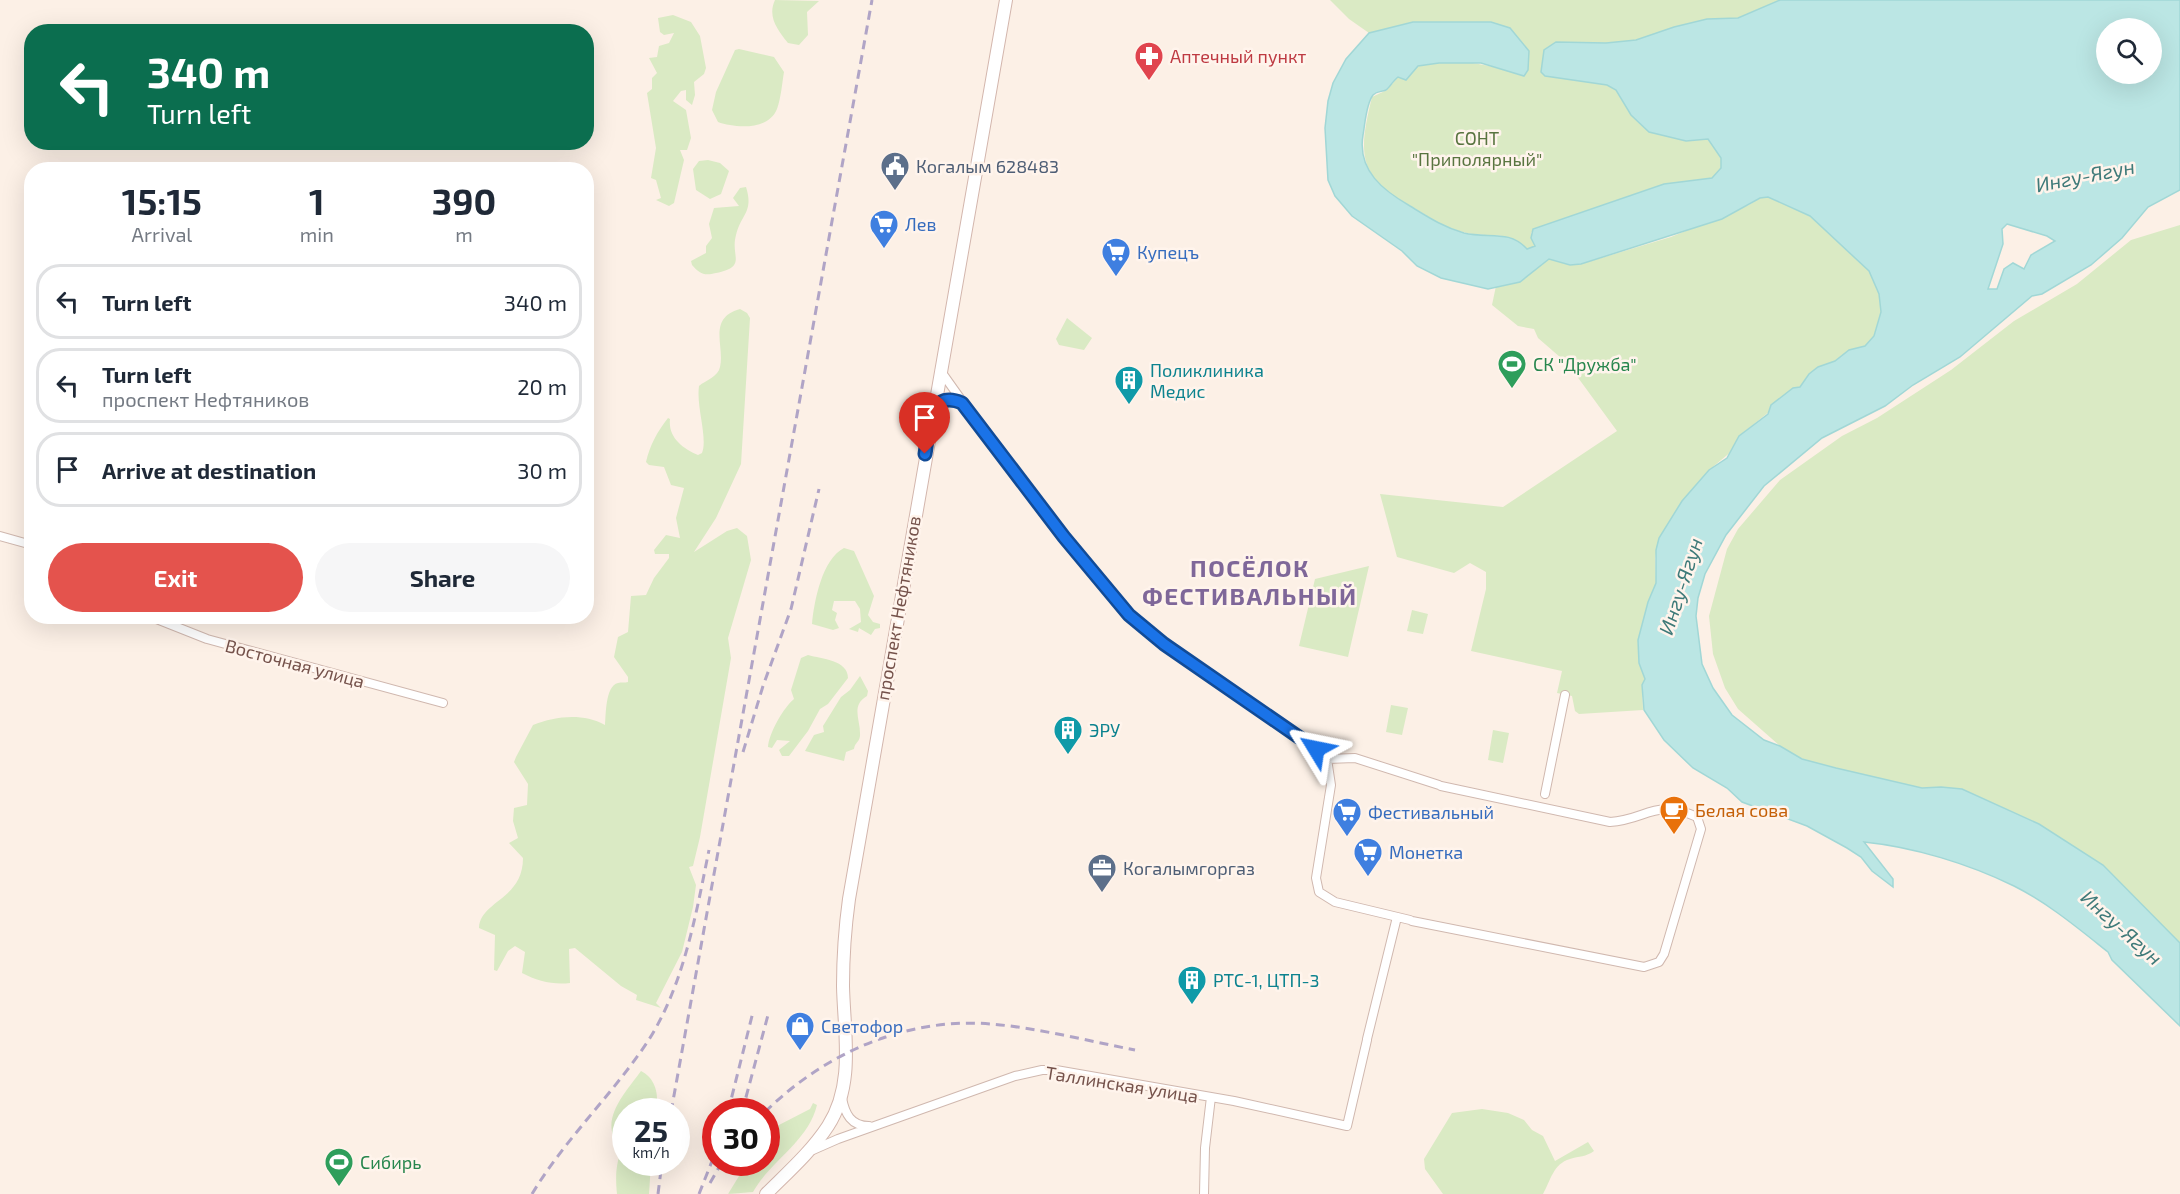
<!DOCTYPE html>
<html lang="en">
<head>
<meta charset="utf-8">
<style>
	:root { --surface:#fff; --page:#f6f6f7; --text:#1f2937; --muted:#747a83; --line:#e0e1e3; --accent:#e4534d }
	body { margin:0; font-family:"Exo 2",sans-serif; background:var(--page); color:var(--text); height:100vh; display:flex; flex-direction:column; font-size:22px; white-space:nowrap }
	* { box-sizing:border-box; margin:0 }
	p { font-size:20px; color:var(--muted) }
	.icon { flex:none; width:33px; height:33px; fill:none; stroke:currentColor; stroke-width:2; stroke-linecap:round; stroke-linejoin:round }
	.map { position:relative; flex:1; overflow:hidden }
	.sheet { position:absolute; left:24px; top:162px; width:570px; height:462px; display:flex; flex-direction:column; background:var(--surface); border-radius:24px; box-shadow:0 6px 24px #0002 }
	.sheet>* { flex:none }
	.banner { position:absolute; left:24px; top:24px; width:570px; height:126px; border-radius:24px; box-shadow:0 6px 24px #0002; background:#0b6e4f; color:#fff; overflow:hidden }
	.tools { position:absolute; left:2096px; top:18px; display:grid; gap:12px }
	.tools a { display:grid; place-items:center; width:66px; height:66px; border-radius:50%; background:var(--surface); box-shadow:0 6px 24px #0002; font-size:30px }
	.speed { position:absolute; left:612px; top:1098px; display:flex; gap:12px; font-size:30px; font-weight:700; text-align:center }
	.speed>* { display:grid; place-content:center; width:78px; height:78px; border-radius:50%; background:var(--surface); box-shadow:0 6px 24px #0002; line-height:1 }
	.speed small { font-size:15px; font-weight:400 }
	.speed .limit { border:9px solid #d22; background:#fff; color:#111 }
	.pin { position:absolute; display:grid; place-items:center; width:51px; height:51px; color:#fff; margin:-62px -26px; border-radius:50% 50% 50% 0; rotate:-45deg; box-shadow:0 0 6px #0007 }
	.pin .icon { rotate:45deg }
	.me { position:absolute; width:66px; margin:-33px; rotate:305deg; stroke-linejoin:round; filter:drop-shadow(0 0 4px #0008) }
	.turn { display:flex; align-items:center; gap:21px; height:126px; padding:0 24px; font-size:27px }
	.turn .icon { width:78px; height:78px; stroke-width:2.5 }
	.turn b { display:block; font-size:42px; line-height:51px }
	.eta { display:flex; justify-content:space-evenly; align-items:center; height:102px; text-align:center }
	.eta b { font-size:36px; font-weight:700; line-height:42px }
	.action { display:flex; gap:12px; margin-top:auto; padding:12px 24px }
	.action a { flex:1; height:69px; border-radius:36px; background:var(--accent); color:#fff; font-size:24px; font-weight:700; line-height:69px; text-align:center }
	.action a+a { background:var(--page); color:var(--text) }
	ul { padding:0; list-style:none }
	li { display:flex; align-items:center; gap:18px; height:75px; margin:0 12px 9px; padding:0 12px; border:3px solid var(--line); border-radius:24px }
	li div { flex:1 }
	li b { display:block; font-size:22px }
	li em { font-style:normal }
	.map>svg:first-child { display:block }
</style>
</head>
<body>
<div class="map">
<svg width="2180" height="1194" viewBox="0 0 2180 1194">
	<rect width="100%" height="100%" fill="#fcf0e6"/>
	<!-- green -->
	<path fill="#daeac4" d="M 775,0 L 819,1 L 807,12 L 808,35 L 799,45 L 788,43 C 778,30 767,17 775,0 Z
		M 1330,0 L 1780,0 L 1738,18 L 1707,19 L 1674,27 L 1636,40 L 1606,43 L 1556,42 L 1545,76 L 1607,85 L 1616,90 L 1631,115 L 1649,132 L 1686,141 L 1708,139 L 1721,158 L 1721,168 L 1712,178 L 1664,184 L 1534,229 L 1531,233 L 1535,246 L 1527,250 C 1501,228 1496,239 1467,233 C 1444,229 1429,216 1409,205 C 1356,176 1359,151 1372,97 L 1387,90 L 1398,77 L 1406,80 C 1409,75 1413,69 1419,66 C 1444,55 1495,65 1520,75 L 1529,63 L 1529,51 L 1491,22 L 1413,22 L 1369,33 L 1349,19 Z
		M 673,15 L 691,22 L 700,36 L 706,68 L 704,74 L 694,82 L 695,95 L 692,105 L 686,100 L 686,90 L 681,91 L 673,101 L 686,110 L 691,138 L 687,150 L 680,150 L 684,160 L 674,203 L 669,206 L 656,200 L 661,198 L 656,180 L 651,178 L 656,148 L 647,93 L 652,89 L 652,78 L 657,73 L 649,58 L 657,57 L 659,46 L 669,43 L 674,33 L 664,35 L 660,32 L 658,18 Z
		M 739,49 L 774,57 L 784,72 C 782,84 781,98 777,109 C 768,131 735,128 718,122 L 712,110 L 716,92 L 735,50 Z
		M 708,160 L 720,163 L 729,171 L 721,194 L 710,199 L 696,190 L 693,169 L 699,161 Z
		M 746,187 C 754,212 741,214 736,235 C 730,257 748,266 716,273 C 704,276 700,274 692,265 L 691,261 L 706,253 L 706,246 L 712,238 L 709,224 L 714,208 L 739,206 L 733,198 L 740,188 Z
		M 1768,197 L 1810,216 L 1869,271 L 1879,294 L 1881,312 L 1874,336 L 1865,346 L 1849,350 L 1835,361 L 1818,367 L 1809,374 L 1800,387 L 1739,436 L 1732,451 L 1709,470 L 1676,511 L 1666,531 L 1659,538 L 1655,558 L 1656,583 L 1648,602 L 1638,640 L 1639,663 L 1645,679 L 1642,685 L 1643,710 L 1579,714 L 1575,711 L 1572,696 L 1557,693 L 1562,671 L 1471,651 L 1486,589 L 1486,572 L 1470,563 L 1454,573 L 1397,557 L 1380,494 L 1503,507 L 1617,431 L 1568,364 L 1538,338 L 1534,329 L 1518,326 L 1492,305 L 1496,286 L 1520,282 L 1549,259 L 1570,265 L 1581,264 L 1671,237 L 1749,205 L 1760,198 Z
		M 2180,225 L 2180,943 L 2103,865 L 2039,824 L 1962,789 L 1941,787 L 1922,788 L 1836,768 L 1802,759 L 1780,746 L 1738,709 L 1725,688 L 1713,654 L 1709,616 L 1727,549 L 1738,529 L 1780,480 L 1842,436 L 1877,418 L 1951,370 L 2014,321 L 2077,284 L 2131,240 Z
		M 740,309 L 747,313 L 750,318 L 741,464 L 716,518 L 694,552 L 727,531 L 737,528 L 747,536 L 751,560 L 728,638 L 731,658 L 700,837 L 693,866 L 689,867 L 696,885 L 693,907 L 682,952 L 656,1003 L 661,1008 L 636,1000 L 637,995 L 621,986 L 575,948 L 569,949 L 570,983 C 553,985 537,981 522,973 L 525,952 L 515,946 L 508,951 L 497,971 L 494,970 L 495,935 L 479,928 C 480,901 523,900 523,858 L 509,843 L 518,838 L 513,821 L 514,808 L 527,805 L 528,784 L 514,762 L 516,757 L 533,725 C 556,716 583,713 605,725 C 606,716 605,686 618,683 C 621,682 625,683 628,682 L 628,677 L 614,657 L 618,637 L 628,632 L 631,596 L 646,595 L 654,578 L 669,558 L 669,554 L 655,554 L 654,550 L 666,535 L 680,538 L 676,518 L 684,488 L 671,485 L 664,467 L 649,465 L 646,462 C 650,445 657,432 668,418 L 670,419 C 668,437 682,448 698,455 L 702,453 C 708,438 696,407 699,386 C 706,380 718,377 720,367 C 725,347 707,318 740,309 Z
		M 1067,318 L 1092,338 L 1084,350 L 1059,345 L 1056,339 Z
		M 844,548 L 854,551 L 874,596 L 868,615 L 873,622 L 880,624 L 880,628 L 875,629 L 871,635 L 859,628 L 858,632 L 849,629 L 861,622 L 860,609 L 855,601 L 834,601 L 832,610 L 837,613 L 835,620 L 839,628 L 833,630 L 812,624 C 814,602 822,559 844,548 Z
		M 1369,566 L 1348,657 L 1299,646 L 1315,579 Z
		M 1412,610 L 1428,614 L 1423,634 L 1407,631 Z
		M 808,655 C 822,659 848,660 848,678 L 828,704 L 820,709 L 808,731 L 789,756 L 782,756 L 779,750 L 790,741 L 777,740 L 772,748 L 768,747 C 769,733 784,707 794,699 L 791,690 L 801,658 Z
		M 860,676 L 868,691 L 867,696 C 850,706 861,720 860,736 C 859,743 855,742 854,749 L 846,752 L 844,761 L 805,751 L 814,735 L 824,732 L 823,726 L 841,697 L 850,690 Z
		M 1391,705 L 1408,708 L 1402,735 L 1386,732 Z
		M 1493,730 L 1509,733 L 1503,763 L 1488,760 Z
		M 641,1071 C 656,1078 660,1097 655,1111 L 626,1112 L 625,1141 L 613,1135 C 605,1113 629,1088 641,1071 Z
		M 813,1103 L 817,1105 C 808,1142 770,1161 753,1192 L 728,1194 L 747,1163 L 766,1162 L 767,1139 L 777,1126 L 810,1109 Z
		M 1482,1109 L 1508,1113 L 1524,1120 L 1532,1130 L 1543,1136 L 1555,1161 L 1588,1142 L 1594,1151 C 1586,1157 1579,1156 1570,1159 C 1553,1164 1551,1180 1543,1194 L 1443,1194 L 1425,1169 L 1424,1159 L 1452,1113 Z
		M 625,1142 L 626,1162 L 651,1163 L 649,1194 L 617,1194 C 615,1174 616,1160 625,1142 Z"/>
	<!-- water -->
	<path fill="#bbe6e4" stroke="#a1d7d6" stroke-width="1.5" fill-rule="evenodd" d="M 1780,0 L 2180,0 L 2180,190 L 2148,207 L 2122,238 L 2091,265 L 2042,294 L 2032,296 L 1960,357 L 1913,385 L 1885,406 L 1822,438 L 1764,486 L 1726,535 L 1705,574 L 1698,598 L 1696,616 L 1702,664 L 1713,688 L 1732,715 L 1764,740 L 1780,746 L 1802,759 L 1836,768 L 1922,788 L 1941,787 L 1962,789 L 2039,824 L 2103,865 L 2180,943 L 2180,1026 L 2112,960 L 2108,952 C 2079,929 2048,903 2014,886 C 1969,864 1914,847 1864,842 L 1893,879 L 1893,887 L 1872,871 L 1861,857 L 1847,848 L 1807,826 L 1742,802 L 1727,788 L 1693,768 L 1664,740 L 1644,710 L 1642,685 L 1645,679 L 1639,663 L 1638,640 L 1648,602 L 1656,583 L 1656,550 L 1659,538 L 1682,501 L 1709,470 L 1727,458 L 1739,436 L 1768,414 L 1771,405 L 1793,388 L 1800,387 L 1809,374 L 1818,367 L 1835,361 L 1849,350 L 1865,346 L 1874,336 L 1881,312 L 1879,294 L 1869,271 L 1810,216 L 1768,197 L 1760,198 L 1722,219 L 1581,264 L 1570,265 L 1549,259 L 1520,282 L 1488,289 L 1441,278 L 1417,266 L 1402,251 L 1352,216 L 1335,196 L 1328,180 L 1325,128 L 1328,101 L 1333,83 L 1346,59 L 1369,33 L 1413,22 L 1491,22 L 1510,28 L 1529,51 L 1528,70 L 1524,76 L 1481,63 L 1439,63 L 1418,66 L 1406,80 L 1398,77 C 1393,81 1389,88 1386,90 C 1381,92 1377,91 1373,95 C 1366,104 1365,124 1363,135 C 1357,171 1384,191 1410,206 C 1428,217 1443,227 1464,233 C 1488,239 1509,229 1527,249 L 1535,246 L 1531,238 L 1533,229 L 1664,184 L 1712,178 L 1721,168 L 1721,158 L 1708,139 L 1686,141 L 1649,132 L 1631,115 L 1616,90 L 1607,85 L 1545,76 L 1541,72 L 1544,50 L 1556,42 L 1606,43 L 1636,40 L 1674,27 L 1707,19 L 1738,18 ZM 2106,28 L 2151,28 L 2151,74 L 2106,74 ZM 2007,224 L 2047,236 L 2055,241 L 2031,255 L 2024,269 L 2013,263 L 2004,269 L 1997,289 L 1988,289 L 2003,244 L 2002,229 Z"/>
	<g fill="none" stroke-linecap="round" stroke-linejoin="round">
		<!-- street casing -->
		<g stroke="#d0b8af" stroke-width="10">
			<path id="street" d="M 940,370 L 1009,467 L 1129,615 L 1164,644 L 1327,759
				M 935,406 L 946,399 L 961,403
				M 0,536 L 32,545
				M 149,616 L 207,639 L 443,703
				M 1327,759 L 1331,785 L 1316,878 L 1319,892 L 1335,902 L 1410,920
				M 1327,759 L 1355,758 L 1439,785
				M 1545,794 L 1565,695
				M 1412,921 L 1644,967 L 1659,962 L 1664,954 L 1701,829 L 1697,817 C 1654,798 1647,820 1610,822 L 1441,786
				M 1367,1039 L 1397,917
				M 842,1098 C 845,1114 851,1126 869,1126
				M 813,1150 L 838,1139 L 1015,1076 L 1042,1070 L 1056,1070 L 1234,1101 L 1347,1126 L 1367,1040
				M 1204,1194 L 1205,1148 L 1211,1097"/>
		</g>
		<!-- secondary casing -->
		<g stroke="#d3b6ad" stroke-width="14">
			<path id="secondary" d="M 766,1194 C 787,1173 811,1152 828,1126 C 855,1084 844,1033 843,986 C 843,957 845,928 849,899 L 1006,0"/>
		</g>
		<!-- street -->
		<use href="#street" stroke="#fff" stroke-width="8"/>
		<!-- secondary -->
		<use href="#secondary" stroke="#fff" stroke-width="12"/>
		<!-- rail -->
		<path stroke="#b0a4c6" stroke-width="3" stroke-dasharray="9 6" stroke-linecap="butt" d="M 743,752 L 763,686 L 791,609 L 819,489
			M 671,1112 L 872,0
			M 728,1112 L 753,1012
			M 742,1112 L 768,1015
			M 765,1112 C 825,1053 906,1017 991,1024 C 1039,1028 1088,1041 1135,1050
			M 710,1183 L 722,1162
			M 532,1194 C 565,1139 613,1094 648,1041 C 684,985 696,914 709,850
			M 658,1194 L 662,1162
			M 699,1194 L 716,1151"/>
	</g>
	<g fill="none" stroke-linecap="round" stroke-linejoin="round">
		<!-- route casing -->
		<g stroke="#114b97" stroke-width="15">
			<path id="route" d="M 925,454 C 929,431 928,388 962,403 L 1064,537 L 1129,615 L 1164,644 L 1316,749"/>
		</g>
		<!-- route -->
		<use href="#route" stroke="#1a73e8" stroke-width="10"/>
	</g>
	<!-- icons -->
	<defs>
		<g id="pharmacy-pin" transform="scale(1.5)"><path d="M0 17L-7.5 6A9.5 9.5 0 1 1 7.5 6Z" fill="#e0444e" stroke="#fff4ec"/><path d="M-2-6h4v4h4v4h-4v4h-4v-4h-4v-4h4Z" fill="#fff"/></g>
		<g id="civic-pin" transform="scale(1.5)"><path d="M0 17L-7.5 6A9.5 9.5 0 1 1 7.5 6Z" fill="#5c6f8a" stroke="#fff4ec"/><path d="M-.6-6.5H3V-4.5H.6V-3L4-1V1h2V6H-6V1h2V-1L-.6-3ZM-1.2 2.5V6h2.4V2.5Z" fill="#fff"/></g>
		<g id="supermarket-pin" transform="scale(1.5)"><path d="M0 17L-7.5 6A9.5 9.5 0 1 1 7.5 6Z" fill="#3f7fe0" stroke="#fff4ec"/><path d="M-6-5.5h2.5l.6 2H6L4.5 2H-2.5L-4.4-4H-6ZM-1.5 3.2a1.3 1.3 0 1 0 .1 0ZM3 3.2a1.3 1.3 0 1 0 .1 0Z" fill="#fff"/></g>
		<g id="stadium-pin" transform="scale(1.5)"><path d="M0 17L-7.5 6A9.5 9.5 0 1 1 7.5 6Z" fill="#2e9e5b" stroke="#fff4ec"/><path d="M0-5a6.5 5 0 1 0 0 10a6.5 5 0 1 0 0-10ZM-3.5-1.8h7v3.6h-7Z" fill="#fff"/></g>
		<g id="building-pin" transform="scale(1.5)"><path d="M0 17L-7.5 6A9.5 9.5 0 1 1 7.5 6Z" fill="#0f9aa8" stroke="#fff4ec"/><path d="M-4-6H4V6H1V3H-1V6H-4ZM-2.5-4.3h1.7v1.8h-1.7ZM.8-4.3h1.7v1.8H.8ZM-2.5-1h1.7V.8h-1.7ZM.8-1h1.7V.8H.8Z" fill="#fff"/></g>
		<g id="cafe-pin" transform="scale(1.5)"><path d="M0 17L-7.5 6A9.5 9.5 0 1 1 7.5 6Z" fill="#e8710a" stroke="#fff4ec"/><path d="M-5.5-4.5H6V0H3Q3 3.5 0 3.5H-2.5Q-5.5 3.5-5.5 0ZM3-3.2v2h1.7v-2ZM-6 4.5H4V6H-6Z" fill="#fff"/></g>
		<g id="office-pin" transform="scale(1.5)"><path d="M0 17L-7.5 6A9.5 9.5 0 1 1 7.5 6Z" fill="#5c6f8a" stroke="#fff4ec"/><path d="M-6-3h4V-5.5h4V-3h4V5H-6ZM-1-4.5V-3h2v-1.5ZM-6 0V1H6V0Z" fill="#fff"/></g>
		<g id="shop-pin" transform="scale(1.5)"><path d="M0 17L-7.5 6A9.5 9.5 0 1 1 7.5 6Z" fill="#3f7fe0" stroke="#fff4ec"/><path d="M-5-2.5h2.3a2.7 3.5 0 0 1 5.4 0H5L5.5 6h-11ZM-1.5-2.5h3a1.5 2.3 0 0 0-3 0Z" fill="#fff"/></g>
	</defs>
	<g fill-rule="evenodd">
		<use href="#pharmacy-pin" x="1149" y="56"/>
		<use href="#civic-pin" x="895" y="166"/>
		<use href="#supermarket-pin" x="884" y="224"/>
		<use href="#supermarket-pin" x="1116" y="252"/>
		<use href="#stadium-pin" x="1512" y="364"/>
		<use href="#building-pin" x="1129" y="380"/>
		<use href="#building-pin" x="1068" y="730"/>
		<use href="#cafe-pin" x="1674" y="810"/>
		<use href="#supermarket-pin" x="1347" y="812"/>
		<use href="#supermarket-pin" x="1368" y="852"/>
		<use href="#office-pin" x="1102" y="868"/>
		<use href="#building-pin" x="1192" y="980"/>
		<use href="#shop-pin" x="800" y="1026"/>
		<use href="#stadium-pin" x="339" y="1162"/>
	</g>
	<g text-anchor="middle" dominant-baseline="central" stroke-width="5" stroke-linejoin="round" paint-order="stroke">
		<!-- health labels -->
		<g font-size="18" fill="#be3a42" stroke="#fff4ec" text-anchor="start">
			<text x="1170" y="56">Аптечный пункт</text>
		</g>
		<!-- park labels -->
		<g font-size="18" fill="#597540" stroke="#fff4ec">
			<text x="1477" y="138">СОНТ<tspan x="1477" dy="21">"Приполярный"</tspan></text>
		</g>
		<!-- service labels -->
		<g font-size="18" fill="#4e5e75" stroke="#fff4ec" text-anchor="start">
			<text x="916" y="166">Когалым 628483</text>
			<text x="1123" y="868">Когалымгоргаз</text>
		</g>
		<!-- shop labels -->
		<g font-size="18" fill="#366cbe" stroke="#fff4ec" text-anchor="start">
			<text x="905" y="224">Лев</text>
			<text x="1137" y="252">Купецъ</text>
			<text x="1368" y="812">Фестивальный</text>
			<text x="1389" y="852">Монетка</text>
			<text x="821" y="1026">Светофор</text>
		</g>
		<!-- leisure labels -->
		<g font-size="18" fill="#27864d" stroke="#fff4ec" text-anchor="start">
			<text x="1533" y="364">СК "Дружба"</text>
			<text x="360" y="1162">Сибирь</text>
		</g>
		<!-- culture labels -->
		<g font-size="18" fill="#0d838f" stroke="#fff4ec" text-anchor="start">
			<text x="1150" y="370">Поликлиника<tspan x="1150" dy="21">Медис</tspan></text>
			<text x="1089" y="730">ЭРУ</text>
			<text x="1213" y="980">РТС-1, ЦТП-3</text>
		</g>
		<!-- street labels -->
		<g font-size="18" fill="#75524b" stroke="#fff4ec">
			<text transform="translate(898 608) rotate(-80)">проспект Нефтяников</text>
			<text transform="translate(295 663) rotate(15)">Восточная улица</text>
			<text transform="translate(1122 1084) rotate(9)">Таллинская улица</text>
		</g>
		<!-- food labels -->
		<g font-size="18" fill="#c56008" stroke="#fff4ec" text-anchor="start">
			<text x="1695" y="810">Белая сова</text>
		</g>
		<!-- water labels -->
		<g font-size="20" font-style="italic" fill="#3f7a79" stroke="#fff4ec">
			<text transform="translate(2085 175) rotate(-11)">Ингу-Ягун</text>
			<text transform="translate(1680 586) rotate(-72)">Ингу-Ягун</text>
			<text transform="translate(2122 927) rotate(42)">Ингу-Ягун</text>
		</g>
		<!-- district labels -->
		<g font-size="24" font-weight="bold" letter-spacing="1.5" fill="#7f6799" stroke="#fff4ec">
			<text x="1250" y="567">ПОСЁЛОК<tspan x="1250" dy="28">ФЕСТИВАЛЬНЫЙ</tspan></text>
		</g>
	</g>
</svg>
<div class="tools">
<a><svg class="icon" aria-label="search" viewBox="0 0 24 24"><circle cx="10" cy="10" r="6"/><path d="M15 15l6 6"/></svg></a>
</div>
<div class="speed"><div>25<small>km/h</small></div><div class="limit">30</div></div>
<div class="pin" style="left:925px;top:454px;background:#d93025"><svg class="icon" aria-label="arrive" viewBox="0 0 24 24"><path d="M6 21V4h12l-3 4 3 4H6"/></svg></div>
<svg class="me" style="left:1316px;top:749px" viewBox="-20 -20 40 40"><path d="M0-17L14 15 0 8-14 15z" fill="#1a73e8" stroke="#fff" stroke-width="4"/></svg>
<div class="banner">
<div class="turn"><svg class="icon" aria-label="left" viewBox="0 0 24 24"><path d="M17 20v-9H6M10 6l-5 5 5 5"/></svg><div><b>340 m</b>Turn left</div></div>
</div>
<section class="sheet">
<div class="eta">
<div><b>15:15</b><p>Arrival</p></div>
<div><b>1</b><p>min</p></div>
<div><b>390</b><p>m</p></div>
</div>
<ul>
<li><svg class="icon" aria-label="left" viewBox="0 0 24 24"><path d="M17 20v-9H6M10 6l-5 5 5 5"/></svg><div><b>Turn left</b></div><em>340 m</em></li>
<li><svg class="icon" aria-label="left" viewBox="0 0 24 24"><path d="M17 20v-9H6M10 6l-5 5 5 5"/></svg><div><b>Turn left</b><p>проспект Нефтяников</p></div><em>20 m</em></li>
<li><svg class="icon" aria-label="arrive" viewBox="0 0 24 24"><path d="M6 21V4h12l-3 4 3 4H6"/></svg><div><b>Arrive at destination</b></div><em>30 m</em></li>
</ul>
<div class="action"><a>Exit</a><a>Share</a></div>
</section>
</div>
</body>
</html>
